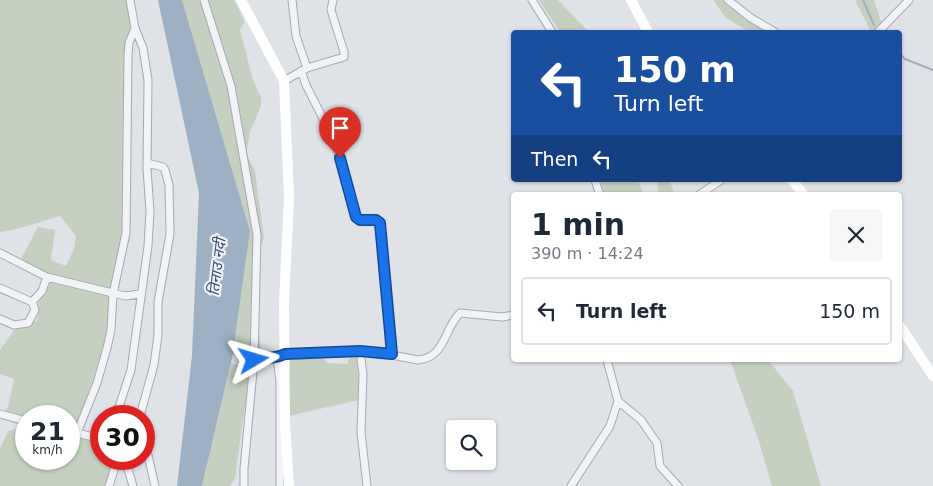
<!DOCTYPE html>
<html lang="en">
<head>
<meta charset="utf-8">
<style>
	:root { --surface:#fff; --page:#f6f6f7; --text:#1f2937; --muted:#747a83; --line:#e0e1e3 }
	body { margin:0; font-family:"DejaVu Sans","Noto Sans Devanagari",sans-serif; background:var(--page); color:var(--text); height:100vh; display:flex; flex-direction:column; font-size:19px; white-space:nowrap }
	* { box-sizing:border-box; margin:0 }
	p { font-size:16px; color:var(--muted) }
	.icon { flex:none; width:28px; height:28px; fill:none; stroke:currentColor; stroke-width:2; stroke-linecap:round; stroke-linejoin:round }
	.map { position:relative; flex:1; overflow:hidden }
	.panel { position:absolute; left:511px; top:192px; width:391px; height:170px; display:flex; flex-direction:column; background:var(--surface); border-radius:5px; box-shadow:0 1px 4px #0004 }
	.panel>* { flex:none }
	.hud { position:absolute; left:511px; top:30px; width:391px; height:152px; border-radius:5px; box-shadow:0 1px 4px #0004; background:#1a4fa0; color:#fff; overflow:hidden }
	.fabs { position:absolute; left:446px; top:420px; display:grid; gap:10px }
	.fabs a { display:grid; place-items:center; width:50px; height:50px; border-radius:5px; background:var(--surface); box-shadow:0 1px 4px #0004; font-size:25px }
	.speed { position:absolute; left:15px; top:405px; display:flex; gap:10px; font-size:25px; font-weight:700; text-align:center }
	.speed>* { display:grid; place-content:center; width:65px; height:65px; border-radius:50%; background:var(--surface); box-shadow:0 1px 4px #0004; line-height:1 }
	.speed small { font-size:12px; font-weight:400 }
	.speed .limit { border:8px solid #d22; background:#fff; color:#111 }
	.pin { position:absolute; display:grid; place-items:center; width:42px; height:42px; color:#fff; margin:-51px -21px; border-radius:50% 50% 50% 0; rotate:-45deg; box-shadow:0 0 5px #0007 }
	.pin .icon { rotate:45deg }
	.me { position:absolute; width:55px; margin:-28px; rotate:83deg; stroke-linejoin:round; filter:drop-shadow(0 0 4px #0008) }
	.turn { display:flex; align-items:center; gap:18px; height:105px; padding:0 20px; font-size:22px }
	.turn .icon { width:65px; height:65px; stroke-width:2.5 }
	.turn b { display:block; font-size:35px; line-height:42px }
	.then { display:flex; align-items:center; height:48px; padding:0 20px; background:#0003; gap:10px; font-size:19px }
	.round { display:grid; place-items:center; flex:none; width:52px; height:52px; border-radius:5px; background:var(--page) }
	.summary { display:flex; align-items:center; justify-content:space-between; height:85px; padding:0 20px }
	h1 { font-size:30px; font-weight:600; line-height:38px }
	ul { padding:0; list-style:none }
	li { display:flex; align-items:center; gap:15px; height:68px; margin:0 10px 8px; padding:0 10px; border:2px solid var(--line); border-radius:5px }
	li div { flex:1 }
	li b { display:block; font-size:19px }
	li em { font-style:normal }
	.map>svg:first-child { display:block }
</style>
</head>
<body>
<div class="map">
<svg width="933" height="486" viewBox="0 0 933 486">
	<rect width="100%" height="100%" fill="#dfe2e7"/>
	<!-- green -->
	<path fill="#c5d0c1" d="M 0,0 L 130,0 L 132,47 L 130,241 L 125,248 L 110,328 L 77,426 L 69,427 L 69,416 L 26,416 L 26,426 C 15,425 9,422 3,412 L 8,407 L 14,379 L 0,374 L 0,350 L 17,326 L 37,321 L 39,300 L 50,285 L 46,275 L 21,259 L 38,227 L 55,230 L 51,260 L 66,266 L 74,249 L 76,236 L 60,216 L 17,229 L 0,232 Z
		M 182,0 L 234,0 L 245,22 L 240,30 L 253,80 L 261,97 L 261,106 L 250,132 L 246,154 L 255,171 L 264,238 L 256,259 L 252,310 L 260,340 L 260,357 L 247,359 L 232,355 L 250,231 Z
		M 539,0 L 558,0 L 589,32 L 560,32 Z
		M 713,0 L 726,0 L 771,32 L 750,32 L 726,18 Z
		M 855,0 L 874,0 L 882,25 L 871,32 Z
		M 601,180 L 638,180 L 644,195 L 605,195 Z
		M 657,180 L 670,180 L 674,195 L 659,195 Z
		M 350,355 L 357,355 L 359,400 L 288,416 L 288,362 L 292,357 L 324,358 L 327,363 L 347,364 Z
		M 730,360 L 768,360 L 793,391 L 821,486 L 772,486 L 758,438 Z
		M 231,363 L 250,369 L 235,478 L 230,486 L 202,486 Z
		M 15,429 L 26,430 L 26,459 L 69,459 L 69,433 L 101,442 L 101,459 L 110,459 L 112,467 L 104,486 L 0,486 L 0,449 L 8,431 Z"/>
	<!-- water -->
	<path fill="#9eb0c4" d="M 158,0 L 182,0 L 250,231 L 232,358 L 202,486 L 177,486 L 192,356 L 199,193 Z"/>
	<g fill="none" stroke-linecap="round" stroke-linejoin="round">
		<!-- stream -->
		<path stroke="#9eb0c4" stroke-width="2" d="M 863,0 L 874,25
			M 900,54 L 905,59 L 933,70"/>
		<!-- street casing -->
		<g stroke="#a5a9b1" stroke-width="9">
			<path id="street" d="M 204,0 L 231,86 L 257,235 L 254,360 L 244,469 L 244,486
				M 292,0 L 296,36 L 307,68
				M 532,0 L 552,32
				M 728,0 L 751,18 L 775,32
				M 878,32 L 909,0
				M 301,71 L 306,85 L 336,144 L 356,217 L 360,220 L 376,220 L 380,223 L 392,354
				M 284,81 L 307,68 L 344,57 L 344,52 L 331,10 L 333,0
				M 595,180 L 600,195
				M 699,195 L 721,180
				M 0,253 L 47,277 L 42,291 L 32,302
				M 47,277 L 125,296 L 140,294
				M 0,288 L 32,302 L 35,310 L 28,323 L 14,325 L 0,319
				M 360,351 L 363,374 L 361,432 L 367,486
				M 277,358 L 280,382 L 280,486
				M 254,360 C 265,357 275,358 285,354 L 376,352 L 418,360 C 446,357 443,330 460,313 L 502,317 L 514,315
				M 607,360 L 618,401 L 641,420 L 657,443 L 660,466 L 678,486
				M 0,414 L 26,421
				M 116,416 L 131,370 L 148,246 L 150,211 L 147,169 L 148,80 L 143,48 L 135,28 L 130,0
				M 140,416 L 154,365 L 158,335 L 158,302 L 170,234 L 169,185 L 165,170 L 163,167 L 147,163
				M 69,431 L 101,439
				M 77,433 L 97,383 L 107,348 L 111,330 L 113,294 L 126,233 L 128,55 L 129,43 L 135,28
				M 144,438 L 155,486
				M 125,459 L 133,486
				M 109,486 L 115,467 L 113,459
				M 571,486 L 610,426 L 618,401"/>
		</g>
		<!-- street -->
		<use href="#street" stroke="#f2f3f6" stroke-width="7"/>
		<!-- secondary -->
		<path stroke="#fff" stroke-width="10" d="M 241,0 L 284,81 L 289,198 L 284,302 L 285,422 L 289,486
			M 631,0 L 648,32
			M 792,180 L 804,195
			M 900,326 L 933,376"/>
	</g>
	<g fill="none" stroke-linecap="round" stroke-linejoin="round">
		<!-- route casing -->
		<g stroke="#114b97" stroke-width="12">
			<path id="route" d="M 254,360 C 265,357 275,359 285,354 L 360,351 L 392,354 L 380,223 L 376,220 L 360,220 L 356,217 L 340,158"/>
		</g>
		<!-- route -->
		<use href="#route" stroke="#1a73e8" stroke-width="9"/>
	</g>
	<g text-anchor="middle" dominant-baseline="central" stroke-width="4.5" stroke-linejoin="round" paint-order="stroke">
		<!-- water labels -->
		<g font-size="15" font-style="italic" fill="#384f6d" stroke="#eff1f5">
			<text transform="translate(217 267) rotate(-83)">तिनाउ नदी</text>
		</g>
	</g>
</svg>
<div class="fabs">
<a><svg class="icon" aria-label="search" viewBox="0 0 24 24"><circle cx="10" cy="10" r="6"/><path d="M15 15l6 6"/></svg></a>
</div>
<div class="speed"><div>21<small>km/h</small></div><div class="limit">30</div></div>
<div class="pin" style="left:340px;top:158px;background:#d93025"><svg class="icon" aria-label="arrive" viewBox="0 0 24 24"><path d="M6 21V4h12l-3 4 3 4H6"/></svg></div>
<svg class="me" style="left:254px;top:360px" viewBox="-20 -20 40 40"><path d="M0-17L14 15 0 8-14 15z" fill="#1a73e8" stroke="#fff" stroke-width="4"/></svg>
<div class="hud">
<div class="turn"><svg class="icon" aria-label="left" viewBox="0 0 24 24"><path d="M17 20v-9H6M10 6l-5 5 5 5"/></svg><div><b>150 m</b>Turn left</div></div>
<div class="then">Then<svg class="icon" aria-label="left" viewBox="0 0 24 24"><path d="M17 20v-9H6M10 6l-5 5 5 5"/></svg></div>
</div>
<section class="panel">
<div class="summary"><div><h1>1 min</h1><p>390 m · 14:24</p></div><a class="round"><svg class="icon" aria-label="close" viewBox="0 0 24 24"><path d="M6 6l12 12M18 6L6 18"/></svg></a></div>
<ul>
<li><svg class="icon" aria-label="left" viewBox="0 0 24 24"><path d="M17 20v-9H6M10 6l-5 5 5 5"/></svg><div><b>Turn left</b></div><em>150 m</em></li>
</ul>
</section>
</div>
</body>
</html>
